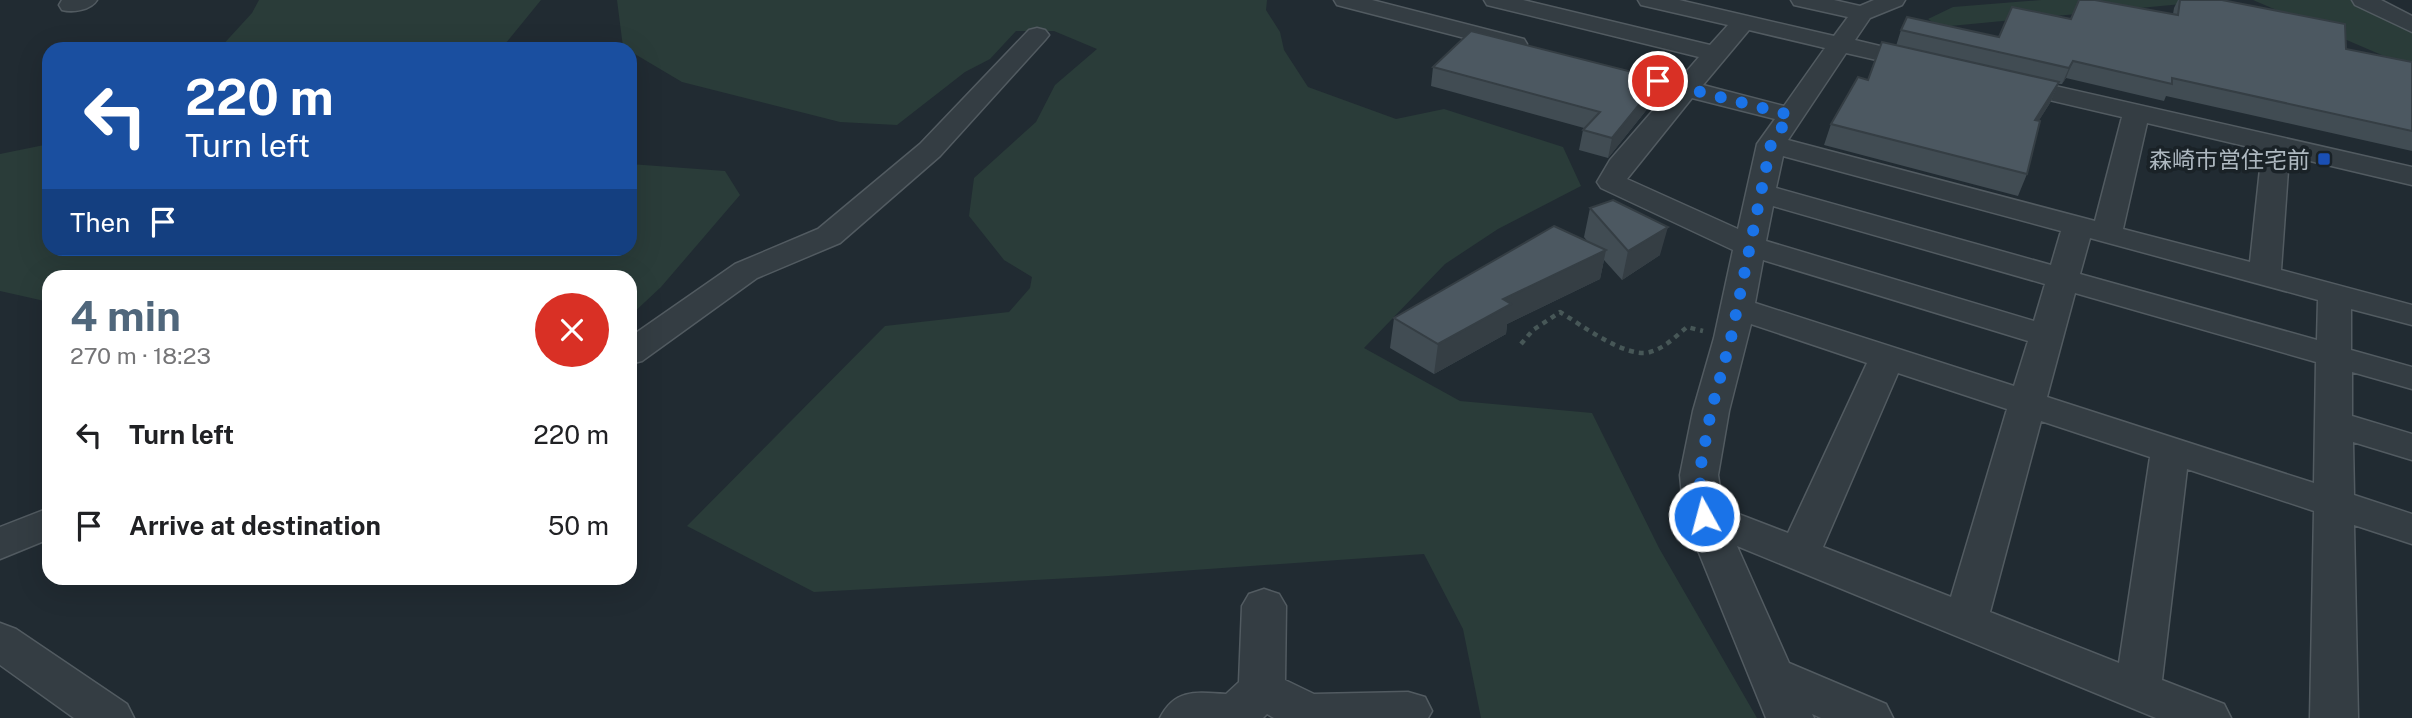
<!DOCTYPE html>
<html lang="en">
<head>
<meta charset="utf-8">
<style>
	:root { --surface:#fff; --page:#f2f2f2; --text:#202124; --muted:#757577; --accent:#50677c }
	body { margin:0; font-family:"Public Sans","Noto Sans JP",sans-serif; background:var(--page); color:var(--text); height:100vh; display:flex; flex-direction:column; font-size:26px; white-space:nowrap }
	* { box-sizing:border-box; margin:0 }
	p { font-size:23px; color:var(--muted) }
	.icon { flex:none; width:38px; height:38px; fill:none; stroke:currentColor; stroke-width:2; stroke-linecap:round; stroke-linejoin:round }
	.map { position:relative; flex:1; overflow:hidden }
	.sheet { position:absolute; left:42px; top:270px; width:595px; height:315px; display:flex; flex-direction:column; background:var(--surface); border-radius:21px; box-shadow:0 7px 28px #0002 }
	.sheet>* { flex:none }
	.guide { position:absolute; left:42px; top:42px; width:595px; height:214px; border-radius:21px; box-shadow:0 7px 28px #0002; background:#1a4fa0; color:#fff; overflow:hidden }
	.pin { position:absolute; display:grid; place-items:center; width:60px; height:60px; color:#fff; margin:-30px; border:4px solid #fff; border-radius:50%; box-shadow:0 2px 7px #0007 }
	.me { position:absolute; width:77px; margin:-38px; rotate:353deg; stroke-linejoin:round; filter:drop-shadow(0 0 5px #0008) }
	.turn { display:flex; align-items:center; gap:24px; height:147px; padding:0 28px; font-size:32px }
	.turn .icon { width:91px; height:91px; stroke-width:2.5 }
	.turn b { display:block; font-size:49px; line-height:60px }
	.then { display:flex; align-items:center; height:66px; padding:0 28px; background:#0003; gap:14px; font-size:26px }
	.round { display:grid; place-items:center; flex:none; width:74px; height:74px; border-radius:37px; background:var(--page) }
	.summary { display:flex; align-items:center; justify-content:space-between; height:119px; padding:0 28px }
	h1 { font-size:42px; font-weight:700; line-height:52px; color:var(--accent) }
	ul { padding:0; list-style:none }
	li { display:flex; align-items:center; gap:21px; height:91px; padding:0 28px }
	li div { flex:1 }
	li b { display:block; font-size:26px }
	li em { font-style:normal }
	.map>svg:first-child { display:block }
</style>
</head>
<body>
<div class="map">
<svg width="2412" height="718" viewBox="0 0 2412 718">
	<rect width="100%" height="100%" fill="#212b32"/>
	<!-- green -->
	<path fill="#2a3c39" d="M 259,0 L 541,0 L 501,49 L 219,49 L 252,13 Z
		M 617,0 L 1267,0 L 1266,10 L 1280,32 L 1284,50 L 1308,87 L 1396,119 L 1444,109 L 1563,147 L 1581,186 L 1498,229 L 1445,264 L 1364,348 L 1460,401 L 1592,413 L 1659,548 L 1757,718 L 1481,718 L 1463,629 L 1424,554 L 1109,576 L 814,592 L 687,526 L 885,326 L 1009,312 L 1030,288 L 1032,277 L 1004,260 L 969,216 L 974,178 L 1036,122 L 1055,85 L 1097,49 L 1054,31 L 1016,31 L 990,59 L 965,72 L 897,125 L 840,122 L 682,82 L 623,47 Z
		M 2041,0 L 2224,0 L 1940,27 L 1928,19 L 1953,7 Z
		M 2253,0 L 2354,0 L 2412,30 L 2412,68 Z
		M 49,144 L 49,248 L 630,248 L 630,164 L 725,171 L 740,195 L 661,287 L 630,316 L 630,276 L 49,276 L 49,302 L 0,291 L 0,154 Z"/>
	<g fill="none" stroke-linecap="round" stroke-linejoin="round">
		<!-- minor casing -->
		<g stroke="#525b61" stroke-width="3">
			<path id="minor" d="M 62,0 L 97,0 C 91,10 73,13 62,10 L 59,5 Z
				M 1334,0 L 1372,0 L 1524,39 L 1527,44 L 1524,49 L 1515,51 L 1337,5 Z
				M 1484,0 L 1523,0 L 1710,45 L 1728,25 L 1641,5 L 1638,0 L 1679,0 L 1834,36 L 1848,17 L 1794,5 L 1791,0 L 1834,0 L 1860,6 L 1874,0 L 1905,0 L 1902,5 L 1870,18 L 1855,40 L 1934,59 L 1937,64 L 1934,69 L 1925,71 L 1846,53 L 1788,140 L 2095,221 L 2122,117 L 1998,88 L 1994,83 L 1998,78 L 2007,75 L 2412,167 L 2412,185 L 2289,156 L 2281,270 L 2412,305 L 2412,325 L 2351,309 L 2351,350 L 2412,367 L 2412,389 L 2352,372 L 2352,416 L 2412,434 L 2412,460 L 2353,442 L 2354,495 L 2412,514 L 2412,544 L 2354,525 L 2358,718 L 2310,718 L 2314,511 L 2187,469 L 2162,680 L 2224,704 L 2231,718 L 2156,718 L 1737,546 L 1789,663 L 1886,704 L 1893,718 L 1821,718 L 1812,714 L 1814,718 L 1766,718 L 1684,516 L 1680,475 L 1693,411 L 1714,338 L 1733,250 L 1601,188 L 1597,182 L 1610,160 L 1669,92 L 1655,88 L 1651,83 L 1655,78 L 1664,75 L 1680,79 L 1699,57 L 1487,5 ZM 1749,30 L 1825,48 L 1784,106 L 1703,85 ZM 1692,98 L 1775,119 L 1757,144 L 1738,229 L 1627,179 ZM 2147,123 L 2262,150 L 2250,262 L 2123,229 ZM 1783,156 L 2061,231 L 2051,265 L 1776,188 ZM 1773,206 L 2045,284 L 2034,321 L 1766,241 ZM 2090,238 L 2318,300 L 2317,340 L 2080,274 ZM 1763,260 L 2028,341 L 2014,386 L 1755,303 ZM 2075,293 L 2316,362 L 2314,483 L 2047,397 ZM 1751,324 L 1867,363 L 1788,533 L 1723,508 L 1718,475 L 1729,411 ZM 1898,373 L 2007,409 L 1951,597 L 1823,547 ZM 2041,421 L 2150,457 L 2119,663 L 1990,612 Z
				M 2352,0 L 2381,0 L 2412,16 L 2412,32 L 2355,5 Z
				M 1037,28 L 1045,30 L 1049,35 L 1045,40 L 940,156 L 840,243 L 757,278 L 642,361 L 630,364 L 630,337 L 735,264 L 818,229 L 920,144 L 1029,30 Z
				M 49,508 L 49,539 L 0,559 L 0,527 Z
				M 1264,589 L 1279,594 L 1286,606 L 1285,680 L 1314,694 L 1408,692 L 1425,697 L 1432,711 L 1428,718 L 1274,718 L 1267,714 L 1263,718 L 1160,718 C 1175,688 1197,692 1226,694 L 1239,682 L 1242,606 L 1249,594 Z
				M 0,623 L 16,629 L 127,704 L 134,718 L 74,718 L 0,665 Z"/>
		</g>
		<!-- path -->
		<path stroke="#475757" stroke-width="4.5" stroke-dasharray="5 5" stroke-linecap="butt" d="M 1521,344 L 1533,330 L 1560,312 C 1580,324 1626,359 1650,352 C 1665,348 1676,336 1687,327 L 1703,331"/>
		<!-- minor -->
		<use href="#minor" fill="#343d43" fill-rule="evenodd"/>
	</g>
	<!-- wall -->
	<path fill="#414c53" d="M 2178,0 L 2222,0 L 2346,49 L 2412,62 L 2412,151 L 2166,96 L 2164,101 L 2066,78 L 2062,84 L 2058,84 L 2050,103 L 2039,120 L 2027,174 L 2018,196 L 1824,145 L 1831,124 L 1896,46 L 1901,30 L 1999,37 L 2071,19 L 2173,14 L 2174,8 Z
		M 1433,67 L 1656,98 L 1608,158 L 1579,150 L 1583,130 L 1584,128 L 1431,86 Z
		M 1590,208 L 1660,255 L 1622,280 L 1604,260 L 1600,279 L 1507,324 L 1506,334 L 1434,374 L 1390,348 L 1394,318 L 1588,242 L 1584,237 Z"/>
	<!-- shaded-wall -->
	<path fill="#353e44" d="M 2073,61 L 2066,78 L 2062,84 L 2069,68 Z
		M 1660,79 L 1656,98 L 1608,158 L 1612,138 Z
		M 2059,82 L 2050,103 L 2026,141 L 2035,120 Z
		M 1668,227 L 1660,255 L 1622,280 L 1628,251 Z
		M 1606,250 L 1600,279 L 1507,324 L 1506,334 L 1434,374 L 1438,344 L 1503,299 Z"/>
	<!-- building -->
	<path fill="#4c5861" stroke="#353e44" stroke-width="2" d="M 2079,0 L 2095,0 L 2178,15 L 2180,0 L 2222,0 L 2345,24 L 2346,49 L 2412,62 L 2412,131 L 2172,78 L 2172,84 L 2073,61 L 2069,68 L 1901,30 L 1907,17 L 1999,37 L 2012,7 L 2071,19 Z
		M 1471,31 L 1660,79 L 1612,138 L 1583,130 L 1600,112 L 1433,67 Z
		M 1882,42 L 2059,82 L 2035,120 L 2040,121 L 2027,174 L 1831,124 L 1858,77 L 1868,80 Z
		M 1613,200 L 1668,227 L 1628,251 L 1590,208 Z
		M 1554,226 L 1606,250 L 1503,299 L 1511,304 L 1438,344 L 1394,318 Z"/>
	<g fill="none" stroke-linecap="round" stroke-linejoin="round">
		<!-- route -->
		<path stroke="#1a73e8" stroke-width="12" stroke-dasharray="0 21.6" d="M 1658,81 L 1790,115 L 1771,144 L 1731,338 L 1711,411 L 1699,475 L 1704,516"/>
	</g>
	<!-- markers -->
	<rect fill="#1a4fb4" stroke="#1a2227" stroke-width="2.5" x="2317" y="152" width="14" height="14" rx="3.5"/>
	<g text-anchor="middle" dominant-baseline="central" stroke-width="7" stroke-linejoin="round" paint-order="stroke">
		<!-- poi labels -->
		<g font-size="23" fill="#aeb8c0" stroke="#1a2227" text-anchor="end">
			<text x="2310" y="159">森崎市営住宅前</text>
		</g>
	</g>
</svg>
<div class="pin" style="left:1658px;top:81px;background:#d93025"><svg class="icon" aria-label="arrive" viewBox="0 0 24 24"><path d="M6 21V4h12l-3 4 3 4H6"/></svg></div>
<svg class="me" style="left:1704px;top:516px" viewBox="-20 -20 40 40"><circle r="17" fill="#1a73e8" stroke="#fff" stroke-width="3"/><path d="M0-11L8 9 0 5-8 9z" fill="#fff"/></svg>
<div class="guide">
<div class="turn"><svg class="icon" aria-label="left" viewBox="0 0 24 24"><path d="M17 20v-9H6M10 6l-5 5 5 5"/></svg><div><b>220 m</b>Turn left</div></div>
<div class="then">Then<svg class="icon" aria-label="arrive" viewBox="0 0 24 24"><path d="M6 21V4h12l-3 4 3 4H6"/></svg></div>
</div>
<section class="sheet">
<div class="summary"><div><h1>4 min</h1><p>270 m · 18:23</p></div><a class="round" style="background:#d93025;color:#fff"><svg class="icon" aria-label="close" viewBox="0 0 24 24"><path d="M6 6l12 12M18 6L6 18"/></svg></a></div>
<ul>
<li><svg class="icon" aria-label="left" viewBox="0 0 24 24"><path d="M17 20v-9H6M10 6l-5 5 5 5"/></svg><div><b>Turn left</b></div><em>220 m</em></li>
<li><svg class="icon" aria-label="arrive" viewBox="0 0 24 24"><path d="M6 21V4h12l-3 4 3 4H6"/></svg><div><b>Arrive at destination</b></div><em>50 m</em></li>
</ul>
</section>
</div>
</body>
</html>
